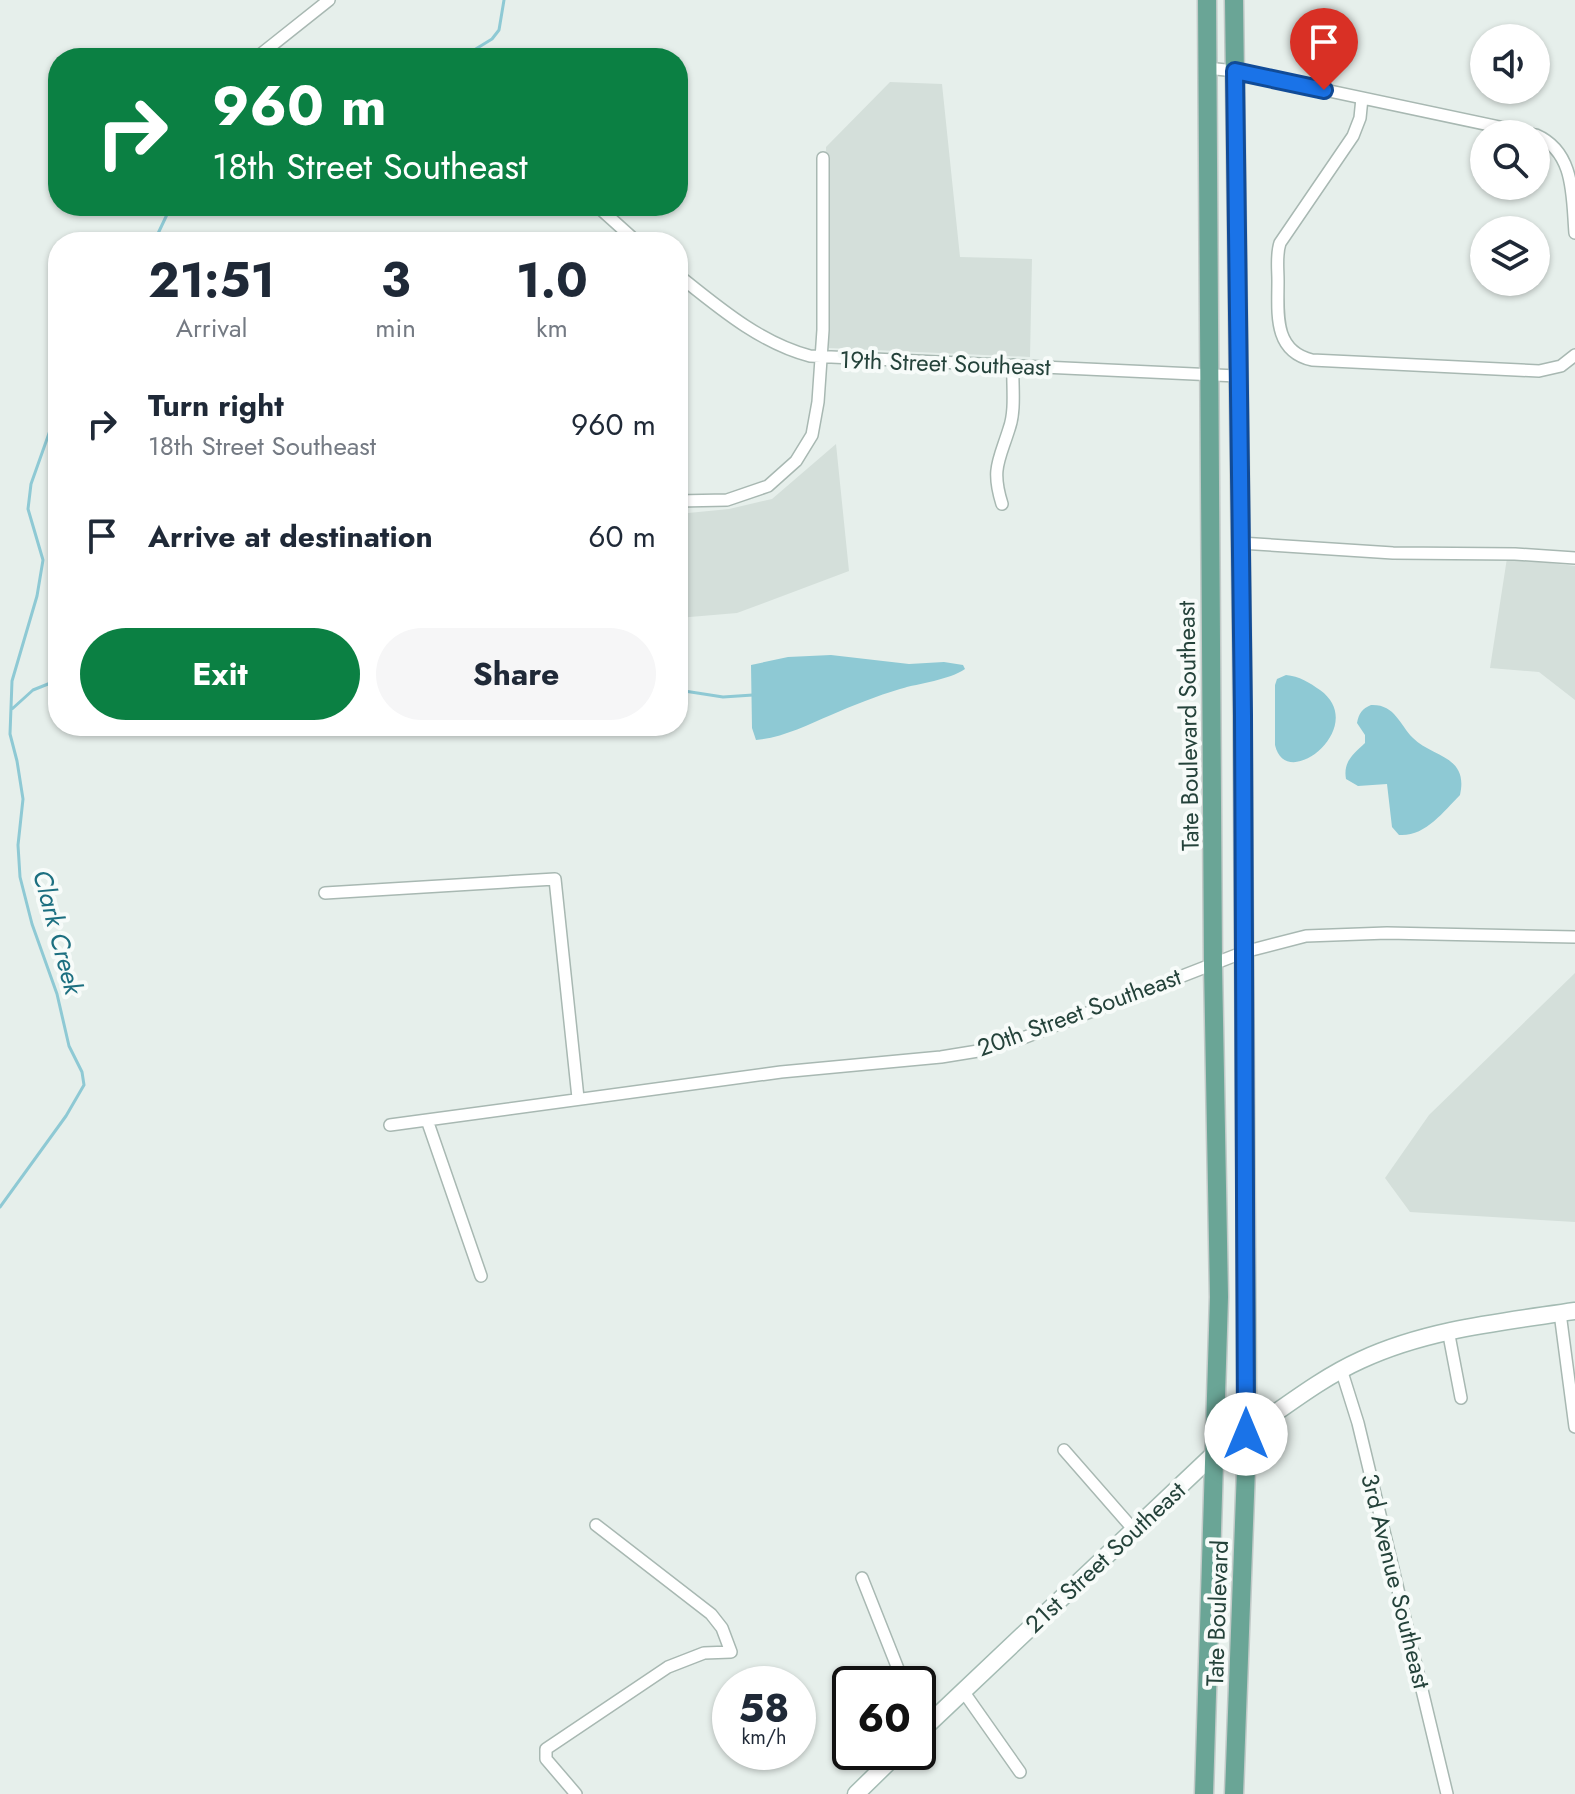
<!DOCTYPE html>
<html lang="en">
<head>
<meta charset="utf-8">
<style>
	:root { --surface:#fff; --page:#f6f6f7; --text:#1f2937; --muted:#747a83; --accent:#0b8043 }
	body { margin:0; font-family:Jost,sans-serif; background:var(--page); color:var(--text); height:100vh; display:flex; flex-direction:column; font-size:30px; white-space:nowrap }
	* { box-sizing:border-box; margin:0 }
	p { font-size:26px; color:var(--muted) }
	.icon { flex:none; width:44px; height:44px; fill:none; stroke:currentColor; stroke-width:2; stroke-linecap:round; stroke-linejoin:round }
	.map { position:relative; flex:1; overflow:hidden }
	.side { position:absolute; left:48px; top:232px; width:640px; height:504px; display:flex; flex-direction:column; background:var(--surface); border-radius:32px; box-shadow:0 2px 6px #0004 }
	.side>* { flex:none }
	.banner { position:absolute; left:48px; top:48px; width:640px; height:168px; border-radius:32px; box-shadow:0 2px 6px #0004; background:#0b8043; color:#fff; overflow:hidden }
	.controls { position:absolute; left:1470px; top:24px; display:grid; gap:16px }
	.controls a { display:grid; place-items:center; width:80px; height:80px; border-radius:50%; background:var(--surface); box-shadow:0 2px 6px #0004; font-size:40px }
	.speed { position:absolute; left:712px; top:1666px; display:flex; gap:16px; font-size:40px; font-weight:700; text-align:center }
	.speed>* { display:grid; place-content:center; width:104px; height:104px; border-radius:50%; background:var(--surface); box-shadow:0 2px 6px #0004; line-height:1 }
	.speed small { font-size:20px; font-weight:400 }
	.speed .limit { border:4px solid #111; border-radius:12px; background:#fff; color:#111 }
	.pin { position:absolute; display:grid; place-items:center; width:68px; height:68px; color:#fff; margin:-82px -34px; border-radius:50% 50% 50% 0; rotate:-45deg; box-shadow:0 0 8px #0007 }
	.pin .icon { rotate:45deg }
	.me { position:absolute; width:88px; margin:-44px; rotate:0deg; stroke-linejoin:round; filter:drop-shadow(0 0 6px #0008) }
	.turn { display:flex; align-items:center; gap:28px; height:168px; padding:0 32px; font-size:36px }
	.turn .icon { width:104px; height:104px; stroke-width:2.5 }
	.turn b { display:block; font-size:56px; line-height:68px }
	.eta { display:flex; justify-content:space-evenly; align-items:center; height:136px; text-align:center }
	.eta b { font-size:48px; font-weight:700; line-height:56px }
	.primary-button { display:flex; gap:16px; margin-top:auto; padding:16px 32px }
	.primary-button a { flex:1; height:92px; border-radius:48px; background:var(--accent); color:#fff; font-size:32px; font-weight:700; line-height:92px; text-align:center }
	.primary-button a+a { background:var(--page); color:var(--text) }
	ul { padding:0; list-style:none }
	li { display:flex; align-items:center; gap:24px; height:112px; padding:0 32px }
	li div { flex:1 }
	li b { display:block; font-size:30px }
	li em { font-style:normal }
	.map>svg:first-child { display:block }
</style>
</head>
<body>
<div class="map">
<svg width="1575" height="1794" viewBox="0 0 1575 1794">
	<rect width="100%" height="100%" fill="#e6efeb"/>
	<!-- built -->
	<path fill="#d4dfda" d="M 890,82 L 942,84 L 960,257 L 1032,259 L 1030,357 L 829,348 L 826,147 Z
		M 836,444 L 849,571 L 737,613 L 678,618 L 678,514 L 729,509 L 772,499 Z
		M 1507,558 L 1575,566 L 1575,700 L 1539,672 L 1490,668 Z
		M 1575,973 L 1575,1222 L 1410,1212 L 1385,1178 L 1429,1115 Z"/>
	<!-- water -->
	<path fill="#8ec9d4" d="M 831,655 L 909,664 L 944,662 L 963,665 L 965,669 C 949,680 920,683 900,689 C 877,696 853,705 831,715 C 807,725 782,738 756,740 L 752,728 L 751,665 L 788,657 Z
		M 1286,675 C 1299,676 1310,683 1320,690 C 1370,726 1286,794 1275,745 L 1275,685 L 1277,679 Z
		M 1371,705 C 1395,704 1399,724 1413,738 C 1431,757 1469,755 1460,795 C 1443,812 1425,837 1399,835 L 1392,827 L 1387,784 L 1358,786 L 1346,779 C 1343,762 1353,754 1365,743 L 1365,735 L 1357,723 C 1359,713 1362,709 1371,705 Z"/>
	<g fill="none" stroke-linecap="round" stroke-linejoin="round">
		<!-- stream -->
		<path stroke="#8ec9d4" stroke-width="3" d="M 461,58 L 492,39 L 499,30 L 504,0
			M 154,242 L 171,206
			M 678,690 L 723,697 L 753,695
			M 12,709 L 33,690 L 58,680
			M 0,1207 L 66,1116 L 84,1085 L 82,1072 L 69,1046 L 57,994 L 32,924 L 20,877 L 18,845 L 23,799 L 17,761 L 10,734 L 12,681 L 37,596 L 43,560 L 28,509 L 31,484 L 58,408"/>
		<!-- street casing -->
		<g stroke="#a8b8b2" stroke-width="14">
			<path id="street" d="M 256,58 L 329,0
				M 1207,68 L 1235,71 L 1532,134
				M 1362,98 L 1360,118 L 1353,136 L 1280,243 C 1276,255 1278,268 1278,281 C 1278,313 1273,351 1312,360 L 1539,371 L 1561,366 L 1575,355
				M 1536,135 C 1575,152 1572,196 1575,233
				M 597,206 L 637,242
				M 678,275 C 718,307 760,343 810,356 L 1237,376
				M 678,501 L 727,500 L 768,486 L 796,461 L 812,435 L 818,402 L 823,330 L 823,158
				M 1002,504 C 991,469 999,461 1009,429 C 1016,410 1012,385 1013,365
				M 1240,543 L 1393,553 L 1515,554 L 1575,558
				M 325,893 L 555,879 L 578,1098
				M 427,1120 L 481,1276
				M 390,1125 L 781,1072 L 941,1057 L 978,1051 L 1023,1038 L 1244,952 L 1306,936 L 1387,933 L 1575,937
				M 1560,1313 L 1575,1427
				M 1448,1330 L 1461,1398
				M 1341,1369 L 1358,1423 L 1447,1794
				M 1064,1450 L 1134,1530
				M 862,1578 L 904,1684
				M 963,1691 L 1020,1772
				M 576,1794 L 546,1759 L 546,1749 L 668,1667 L 704,1653 L 731,1652 L 722,1628 L 711,1614 L 596,1525"/>
		</g>
		<!-- secondary casing -->
		<g stroke="#a4bbb3" stroke-width="19">
			<path id="secondary" d="M 918,1734 L 1216,1452 C 1265,1424 1310,1383 1361,1360 C 1428,1329 1502,1322 1575,1311
				M 856,1794 L 899,1752"/>
		</g>
		<!-- primary casing -->
		<g stroke="#c2cac8" stroke-width="21">
			<path id="primary" d="M 1204,1794 L 1219,1297 L 1213,965 L 1207,0
				M 1234,1794 L 1246,1469 L 1247,1392 L 1242,652 L 1234,0"/>
		</g>
		<!-- street -->
		<use href="#street" stroke="#fff" stroke-width="11"/>
		<!-- secondary -->
		<use href="#secondary" stroke="#fff" stroke-width="16"/>
		<!-- primary -->
		<use href="#primary" stroke="#6aa596" stroke-width="18"/>
	</g>
	<g fill="none" stroke-linecap="round" stroke-linejoin="round">
		<!-- route casing -->
		<g stroke="#114b97" stroke-width="20">
			<path id="route" d="M 1246,1434 L 1243,715 L 1235,71 L 1324,90"/>
		</g>
		<!-- route -->
		<use href="#route" stroke="#1a73e8" stroke-width="14"/>
	</g>
	<g text-anchor="middle" dominant-baseline="central" stroke-width="8" stroke-linejoin="round" paint-order="stroke">
		<!-- street labels -->
		<g font-size="24" fill="#24423a" stroke="#f7fbf9">
			<text transform="translate(945 363) rotate(2)">19th Street Southeast</text>
			<text transform="translate(1188 726) rotate(-91)">Tate Boulevard Southeast</text>
			<text transform="translate(1079 1012) rotate(-20)">20th Street Southeast</text>
			<text transform="translate(1105 1557) rotate(-43)">21st Street Southeast</text>
			<text transform="translate(1396 1581) rotate(76)">3rd Avenue Southeast</text>
			<text transform="translate(1217 1613) rotate(-88)">Tate Boulevard</text>
		</g>
		<!-- water labels -->
		<g font-size="26" font-style="italic" fill="#1c6f80" stroke="#f7fbf9">
			<text transform="translate(58 932) rotate(75)">Clark Creek</text>
		</g>
	</g>
</svg>
<div class="controls">
<a><svg class="icon" aria-label="sound" viewBox="0 0 24 24"><path d="M4 9h4l5-4v14l-5-4H4zM17 9q2 3 0 6"/></svg></a>
<a><svg class="icon" aria-label="search" viewBox="0 0 24 24"><circle cx="10" cy="10" r="6"/><path d="M15 15l6 6"/></svg></a>
<a><svg class="icon" aria-label="layers" viewBox="0 0 24 24"><path d="M12 4l9 5-9 5-9-5zM3 14l9 5 9-5"/></svg></a>
</div>
<div class="speed"><div>58<small>km/h</small></div><div class="limit">60</div></div>
<div class="pin" style="left:1324px;top:90px;background:#d93025"><svg class="icon" aria-label="arrive" viewBox="0 0 24 24"><path d="M6 21V4h12l-3 4 3 4H6"/></svg></div>
<svg class="me" style="left:1246px;top:1434px" viewBox="-20 -20 40 40"><circle r="19" fill="#fff"/><path d="M0-13L10 11 0 6-10 11z" fill="#1a73e8"/></svg>
<div class="banner">
<div class="turn"><svg class="icon" aria-label="right" viewBox="0 0 24 24"><path d="M7 20v-9h11M14 6l5 5-5 5"/></svg><div><b>960 m</b>18th Street Southeast</div></div>
</div>
<section class="side">
<div class="eta">
<div><b>21:51</b><p>Arrival</p></div>
<div><b>3</b><p>min</p></div>
<div><b>1.0</b><p>km</p></div>
</div>
<ul>
<li><svg class="icon" aria-label="right" viewBox="0 0 24 24"><path d="M7 20v-9h11M14 6l5 5-5 5"/></svg><div><b>Turn right</b><p>18th Street Southeast</p></div><em>960 m</em></li>
<li><svg class="icon" aria-label="arrive" viewBox="0 0 24 24"><path d="M6 21V4h12l-3 4 3 4H6"/></svg><div><b>Arrive at destination</b></div><em>60 m</em></li>
</ul>
<div class="primary-button"><a>Exit</a><a>Share</a></div>
</section>
</div>
</body>
</html>
